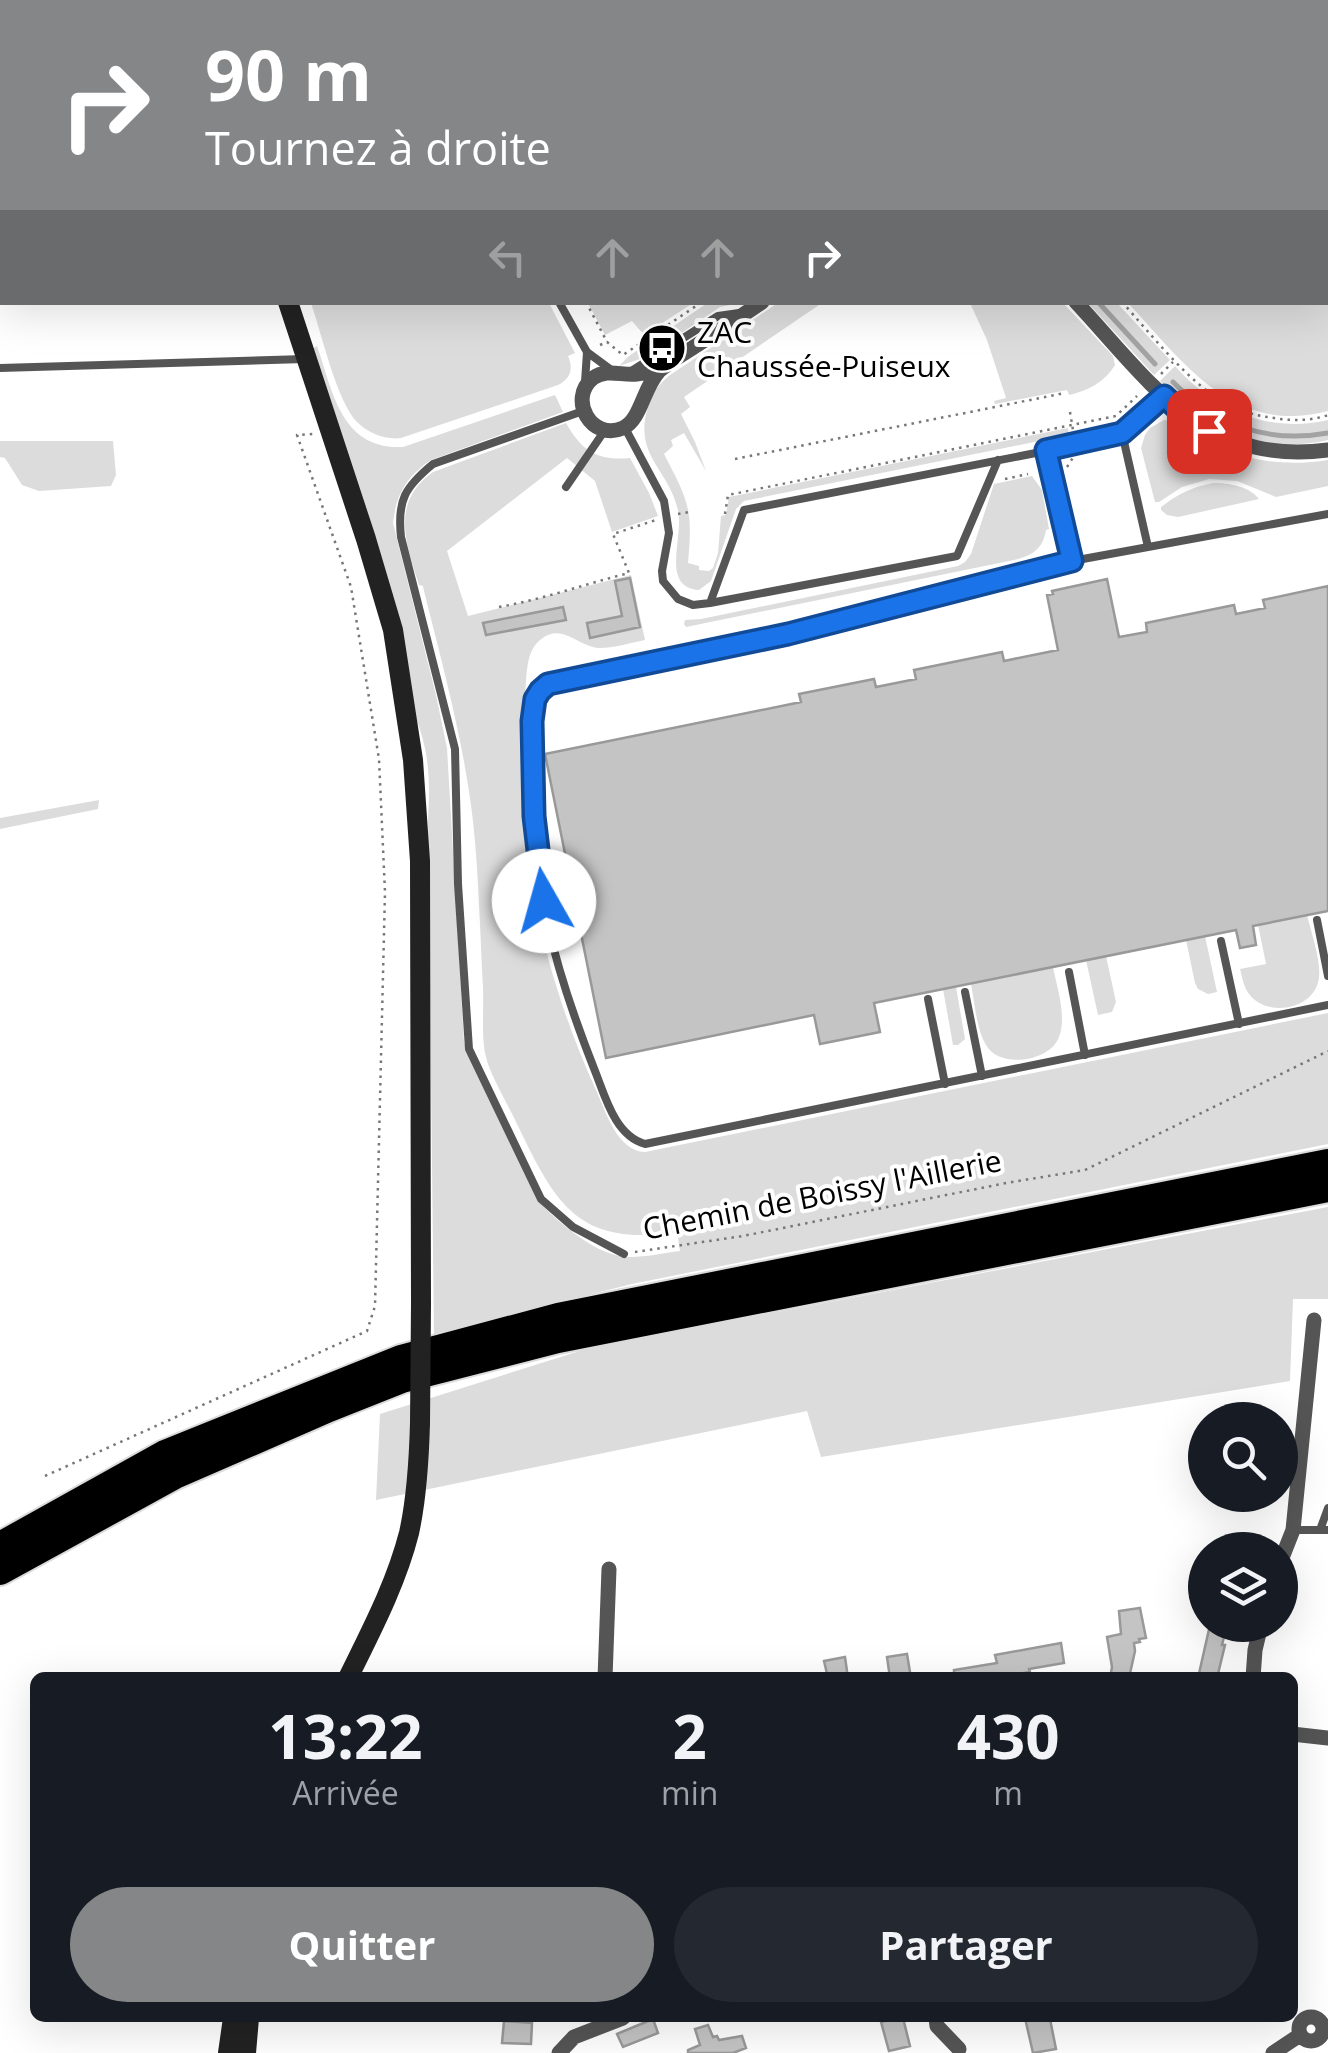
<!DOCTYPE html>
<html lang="fr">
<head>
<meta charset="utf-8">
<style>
	:root { --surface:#171b24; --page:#242831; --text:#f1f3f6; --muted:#9ea1a6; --accent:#858687 }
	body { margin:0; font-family:"Open Sans",sans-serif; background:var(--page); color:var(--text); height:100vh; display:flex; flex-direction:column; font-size:38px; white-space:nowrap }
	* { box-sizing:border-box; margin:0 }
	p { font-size:32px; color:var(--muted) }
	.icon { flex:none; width:55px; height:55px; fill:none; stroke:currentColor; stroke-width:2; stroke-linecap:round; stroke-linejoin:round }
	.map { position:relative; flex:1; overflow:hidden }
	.sheet { position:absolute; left:30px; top:1672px; width:1268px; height:350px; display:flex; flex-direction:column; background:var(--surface); border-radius:15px; box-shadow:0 10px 40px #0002 }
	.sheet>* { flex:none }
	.guide { position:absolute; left:0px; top:0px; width:1330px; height:305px; box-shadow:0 10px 40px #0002; background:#858687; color:#fff; overflow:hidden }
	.controls { position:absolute; left:1188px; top:1402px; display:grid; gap:20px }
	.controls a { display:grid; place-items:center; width:110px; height:110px; border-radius:50%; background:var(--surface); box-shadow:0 10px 40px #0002; font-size:50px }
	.pin { position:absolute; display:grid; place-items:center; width:85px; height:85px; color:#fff; margin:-42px; border-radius:20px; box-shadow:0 5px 15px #0006 }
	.me { position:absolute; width:110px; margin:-55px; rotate:353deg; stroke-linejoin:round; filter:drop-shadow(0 0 8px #0008) }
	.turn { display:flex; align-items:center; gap:35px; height:210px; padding:0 40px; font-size:45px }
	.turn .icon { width:130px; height:130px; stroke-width:2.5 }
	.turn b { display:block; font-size:70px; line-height:85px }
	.lanes { display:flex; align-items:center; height:95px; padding:0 40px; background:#0003; justify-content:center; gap:50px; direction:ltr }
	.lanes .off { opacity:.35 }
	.eta { display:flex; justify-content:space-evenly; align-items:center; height:170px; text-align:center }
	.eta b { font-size:60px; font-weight:700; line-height:70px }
	.cta { display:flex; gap:20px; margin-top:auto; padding:20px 40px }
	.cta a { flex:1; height:115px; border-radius:60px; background:var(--accent); color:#fff; font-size:40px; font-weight:700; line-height:115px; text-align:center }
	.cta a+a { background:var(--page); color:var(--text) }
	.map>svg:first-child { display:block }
</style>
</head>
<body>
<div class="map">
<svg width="1328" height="2053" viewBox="0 0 1328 2053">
	<rect width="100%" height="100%" fill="#fff"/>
	<!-- green -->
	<path fill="#dcdcdc" d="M 750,0 L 1328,0 L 1328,411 C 1234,436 1184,363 1128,303 L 1328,302 L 1328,2 L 747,2 Z
		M 709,302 L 739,303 L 720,307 L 646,357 L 619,366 L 629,356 Z
		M 311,303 L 549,303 L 575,353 L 568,356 C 574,369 570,379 558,385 L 401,438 C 386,440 369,434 357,422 C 337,402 321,332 311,303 Z
		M 588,303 L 693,303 L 644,335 L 632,321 L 605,335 Z
		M 778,303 L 822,303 L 684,397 L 690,407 L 681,414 L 695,442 L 706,471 L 684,433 L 671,440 L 673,446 L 664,454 C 689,502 693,509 688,563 L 699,566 L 699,570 L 709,571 L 713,568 L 718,553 L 721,516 L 726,515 L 729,497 L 1068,428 L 1069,435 L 744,501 L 736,509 L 711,581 L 699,590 C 660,587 684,538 678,510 C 668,468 633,455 648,407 C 652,393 658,385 670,375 Z
		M 970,303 L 1063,303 L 1113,356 L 1115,365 C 1105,382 1087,391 1069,395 L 1067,390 L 995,404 L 994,401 L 1006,398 L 987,340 Z
		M 1088,303 L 1117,303 L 1170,360 L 1154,375 Z
		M 317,346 C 333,392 341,450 403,447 L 555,395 L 563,412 L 431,460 C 407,476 396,494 393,523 L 436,695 L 447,748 L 464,1042 L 540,1203 C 560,1224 600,1258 630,1257 C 647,1257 664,1253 680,1251 L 677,1232 C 579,1247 556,1205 518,1126 C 510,1108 490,1075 486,1057 C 481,1038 484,1009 483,988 C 480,933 479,877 473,821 C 464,743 443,667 424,591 L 423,586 L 419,585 C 406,544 390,502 433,472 L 566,423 C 582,451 597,461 630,458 L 649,493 L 658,516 L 612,532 L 595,481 L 567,458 L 447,551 L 468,616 L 631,575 L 645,640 C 630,643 614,648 599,648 C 577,647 560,619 537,643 C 525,656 527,679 525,695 C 511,829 540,968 596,1090 C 606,1112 617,1151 645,1152 L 1328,1013 L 1328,1144 L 632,1284 L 495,1318 L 434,1337 L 428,820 C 430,783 430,756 417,721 L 312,349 Z
		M 1175,366 C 1214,410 1269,434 1328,420 L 1328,440 C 1261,456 1206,426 1160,381 Z
		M 1164,420 C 1180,421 1191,433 1205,441 C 1243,461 1286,467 1328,460 L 1328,486 L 1276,497 L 1237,481 L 1209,479 L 1182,487 L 1159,502 L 1155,502 L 1141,448 L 1145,435 L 1150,428 Z
		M 0,441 L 113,441 L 116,475 L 111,486 L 39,491 L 22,485 L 5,458 L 0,457 Z
		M 1032,476 L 1042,490 L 1049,529 L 1046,530 C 1043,549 1032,556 1014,560 L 686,627 L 684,624 L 685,620 L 701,619 L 958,566 L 965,562 L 971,554 L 994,484 Z
		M 1213,483 C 1229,483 1249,486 1259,499 L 1178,517 L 1167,515 L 1161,510 L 1161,507 C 1178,494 1192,487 1213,483 Z
		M 99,800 L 98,809 L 0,829 L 0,818 Z
		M 1307,915 C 1311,932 1321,960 1319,977 C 1316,1011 1263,1019 1247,991 C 1243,984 1242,976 1240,969 L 1266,964 L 1258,925 Z
		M 1205,936 L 1217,992 L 1208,994 L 1198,989 L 1195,983 L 1186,940 Z
		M 1106,956 L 1116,1002 L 1112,1012 L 1098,1015 L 1086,960 Z
		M 1053,967 C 1057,988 1067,1016 1059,1037 C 1050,1062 999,1069 986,1045 C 976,1028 975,1003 971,984 Z
		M 956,987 L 965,1039 L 958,1045 L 953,1045 L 943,989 Z
		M 1328,1207 L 1328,1299 L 1293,1299 L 1290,1381 L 821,1457 L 807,1411 L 376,1500 L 380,1414 L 589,1348 Z"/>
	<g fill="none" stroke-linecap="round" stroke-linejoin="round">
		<!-- stream -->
		<path stroke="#a3a3a3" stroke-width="5" d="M 1098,302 L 1155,364
			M 1173,382 C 1215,425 1268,444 1328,433"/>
	</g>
	<!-- building -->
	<path fill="#c4c4c4" stroke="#999" stroke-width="2.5" d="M 630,578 L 640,627 L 590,638 L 587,623 L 622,616 L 615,581 Z
		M 1107,579 L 1119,637 L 1147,632 L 1146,623 L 1234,605 L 1236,614 L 1265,608 L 1263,600 L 1328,586 L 1328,911 L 1253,926 L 1256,945 L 1240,948 L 1236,930 L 874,1003 L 880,1032 L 820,1044 L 814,1015 L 606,1058 L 545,754 L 801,702 L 799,694 L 874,679 L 876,687 L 916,679 L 914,670 L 1002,652 L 1004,661 L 1058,650 L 1047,595 L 1053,594 L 1052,591 Z
		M 563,607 L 566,620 L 486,635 L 483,623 Z
		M 1140,1608 L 1146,1638 L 1139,1639 L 1140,1642 L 1134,1643 L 1135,1651 L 1129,1678 L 1110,1678 L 1112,1667 L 1107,1637 L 1121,1634 L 1119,1611 Z
		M 1210,1625 L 1227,1625 L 1222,1645 L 1225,1645 L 1217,1678 L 1198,1678 Z
		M 1061,1643 L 1064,1663 L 1029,1669 L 1030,1672 L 1017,1674 L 1018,1678 L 954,1678 L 954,1670 L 997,1663 L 995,1655 Z
		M 907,1654 L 911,1678 L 890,1678 L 887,1657 Z
		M 845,1657 L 848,1678 L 828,1678 L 824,1661 Z
		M 896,2018 L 903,2018 L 910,2046 L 889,2051 L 881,2022 Z
		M 1025,2018 L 1050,2019 L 1056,2049 L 1033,2053 Z
		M 653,2019 L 658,2033 L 623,2047 L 617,2034 Z
		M 504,2021 L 532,2023 L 531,2044 L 502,2043 Z
		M 708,2025 L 713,2037 L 717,2036 L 719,2040 L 742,2036 L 746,2048 L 733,2053 L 688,2053 L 688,2050 L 700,2045 L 695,2029 Z"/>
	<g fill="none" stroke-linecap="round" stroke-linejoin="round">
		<!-- trunk casing -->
		<g stroke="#dbdbdb" stroke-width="32">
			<path id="trunk" d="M 0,1546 L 165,1454 L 401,1359 L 558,1317 L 1328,1163
				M 0,1571 L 175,1475 L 329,1408 L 402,1379 L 558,1339 L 1328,1188"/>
		</g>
		<!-- path -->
		<path stroke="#777" stroke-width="2.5" stroke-dasharray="2.5 5" stroke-linecap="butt" d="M 878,0 L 879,2
			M 745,2 L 748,0
			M 586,302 L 606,340
			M 1122,302 C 1150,333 1192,387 1229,405 C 1243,412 1258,416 1274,418 C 1292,421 1311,421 1328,415
			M 600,345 L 607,342 L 623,355 L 702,302
			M 1161,374 L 1173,362
			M 1070,412 L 1073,430
			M 735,459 L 1065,393
			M 1067,467 L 1074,456
			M 1005,479 L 1028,474
			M 678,514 L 690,512
			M 725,514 L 728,495 L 1116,416 L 1137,396
			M 499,607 C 544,599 585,584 629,573 L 613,534 L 656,520
			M 635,1252 L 743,1236 L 1006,1183 L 1085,1170 L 1328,1051
			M 45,1476 L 367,1331 L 375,1306 L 385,892 L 379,759 L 351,587 L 297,435 L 313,434"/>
		<!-- service -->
		<path stroke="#555" stroke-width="8" d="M 729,2 L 731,0
			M 0,32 L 2,32
			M 559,302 L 587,352 L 610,369
			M 0,368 L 305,359
			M 633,370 L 718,316 L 739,313
			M 585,382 L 587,352
			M 583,411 L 433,464 C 405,487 397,500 401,537 L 455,749 L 458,884 L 469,1049 L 541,1199 L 573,1227 L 624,1254
			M 625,428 L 664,501 L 669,533 L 662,571 L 663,581 L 678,599 L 693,605 L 710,603 L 744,510 L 1046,451 L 1122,433
			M 1046,451 L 1072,561
			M 566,487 L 605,430
			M 1328,514 L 1072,561 L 788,634 L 561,680 C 551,683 542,686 537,696 C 527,715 533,744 533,764 C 534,818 537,872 548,925 C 559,975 576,1023 595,1071 C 605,1096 615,1136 645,1144 L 1328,1005
			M 1148,547 L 1122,433 L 1163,396
			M 710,603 L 957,556 L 998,460
			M 1317,920 L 1328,976
			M 1221,941 L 1239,1024
			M 1069,972 L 1085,1055
			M 965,992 L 982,1076
			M 928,999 L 945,1084
			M 1293,1530 L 1328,1530
			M 1320,1530 L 1328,1508"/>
		<!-- minor -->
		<path stroke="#555" stroke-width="15" d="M 1076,302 C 1152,384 1203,466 1328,450
			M 667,365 C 657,370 648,373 637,374 C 622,376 607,368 593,378 C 567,399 592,442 623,428 C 641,420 643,388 659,371 C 670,361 685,353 697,345 C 719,331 740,317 762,302
			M 1280,1563 L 1293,1530 L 1314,1320
			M 605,1678 L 609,1569
			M 1253,1678 L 1255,1650 L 1261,1625
			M 1292,1734 L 1328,1738
			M1299 2029a12 12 0 1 1 24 0a12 12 0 1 1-24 0Z
			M 936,2018 L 937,2026 L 959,2049
			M 559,2053 L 574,2037 L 623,2018
			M 1273,2053 L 1300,2035"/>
		<!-- secondary -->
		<path stroke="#222" stroke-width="20" d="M 218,0 L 219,2
			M 288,302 L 366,539 L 393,630 L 413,760 L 420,861 L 421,1303
			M 348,1678 C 371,1631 396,1584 409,1533 C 417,1497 419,1460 420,1423
			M 228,2053 L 233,2018
			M 246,2053 L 249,2018"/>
		<!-- trunk -->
		<use href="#trunk" stroke="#000" stroke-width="28"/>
		<!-- secondary-bridge -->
		<path stroke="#222" stroke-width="20" d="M 420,1423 L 421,1303"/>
	</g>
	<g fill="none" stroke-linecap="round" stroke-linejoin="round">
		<!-- route casing -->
		<g stroke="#114b97" stroke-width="25">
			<path id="route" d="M 544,901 L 534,816 L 532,721 L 535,699 L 540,691 L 548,684 L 788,634 L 1072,561 L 1046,450 L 1122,433 L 1164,396 L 1184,415 L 1209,431"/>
		</g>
		<!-- route -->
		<use href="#route" stroke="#1a73e8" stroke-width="18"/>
	</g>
	<!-- icons -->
	<defs>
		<g id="bus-disc" transform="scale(2.5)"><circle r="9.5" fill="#000" stroke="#fff"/><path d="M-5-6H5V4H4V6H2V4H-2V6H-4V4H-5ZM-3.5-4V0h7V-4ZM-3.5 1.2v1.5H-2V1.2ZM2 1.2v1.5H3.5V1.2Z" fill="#fff"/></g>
	</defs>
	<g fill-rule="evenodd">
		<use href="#bus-disc" x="662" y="348"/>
	</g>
	<g text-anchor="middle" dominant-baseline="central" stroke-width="8" stroke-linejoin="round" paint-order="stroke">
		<!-- poi labels -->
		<g font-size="30" fill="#000" stroke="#fff" text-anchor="start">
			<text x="697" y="331">ZAC<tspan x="697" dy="34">Chaussée-Puiseux</tspan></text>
		</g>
		<!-- street labels -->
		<g font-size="30" fill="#000" stroke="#fff">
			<text transform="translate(822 1194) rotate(-11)">Chemin de Boissy l'Aillerie</text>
		</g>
	</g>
</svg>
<div class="controls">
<a><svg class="icon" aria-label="search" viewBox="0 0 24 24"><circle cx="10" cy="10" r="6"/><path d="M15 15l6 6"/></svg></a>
<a><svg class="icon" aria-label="layers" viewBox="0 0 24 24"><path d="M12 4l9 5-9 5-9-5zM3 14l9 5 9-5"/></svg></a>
</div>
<div class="pin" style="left:1209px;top:431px;background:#d93025"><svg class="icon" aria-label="arrive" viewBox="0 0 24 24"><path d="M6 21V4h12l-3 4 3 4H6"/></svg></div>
<svg class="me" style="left:544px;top:901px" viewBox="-20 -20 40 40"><circle r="19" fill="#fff"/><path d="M0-13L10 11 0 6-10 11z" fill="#1a73e8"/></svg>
<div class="guide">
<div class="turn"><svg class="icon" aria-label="right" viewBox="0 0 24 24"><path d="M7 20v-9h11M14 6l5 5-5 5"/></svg><div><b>90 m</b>Tournez à droite</div></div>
<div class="lanes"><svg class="icon off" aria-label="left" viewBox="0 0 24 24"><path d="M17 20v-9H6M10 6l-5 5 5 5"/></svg><svg class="icon off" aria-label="ahead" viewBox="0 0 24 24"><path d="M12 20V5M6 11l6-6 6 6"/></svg><svg class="icon off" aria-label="ahead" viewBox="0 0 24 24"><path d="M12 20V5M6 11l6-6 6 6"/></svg><svg class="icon" aria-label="right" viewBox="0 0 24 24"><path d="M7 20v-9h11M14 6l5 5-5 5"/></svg></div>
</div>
<section class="sheet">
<div class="eta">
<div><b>13:22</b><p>Arrivée</p></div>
<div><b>2</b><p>min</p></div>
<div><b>430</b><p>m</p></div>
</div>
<div class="cta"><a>Quitter</a><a>Partager</a></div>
</section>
</div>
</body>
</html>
